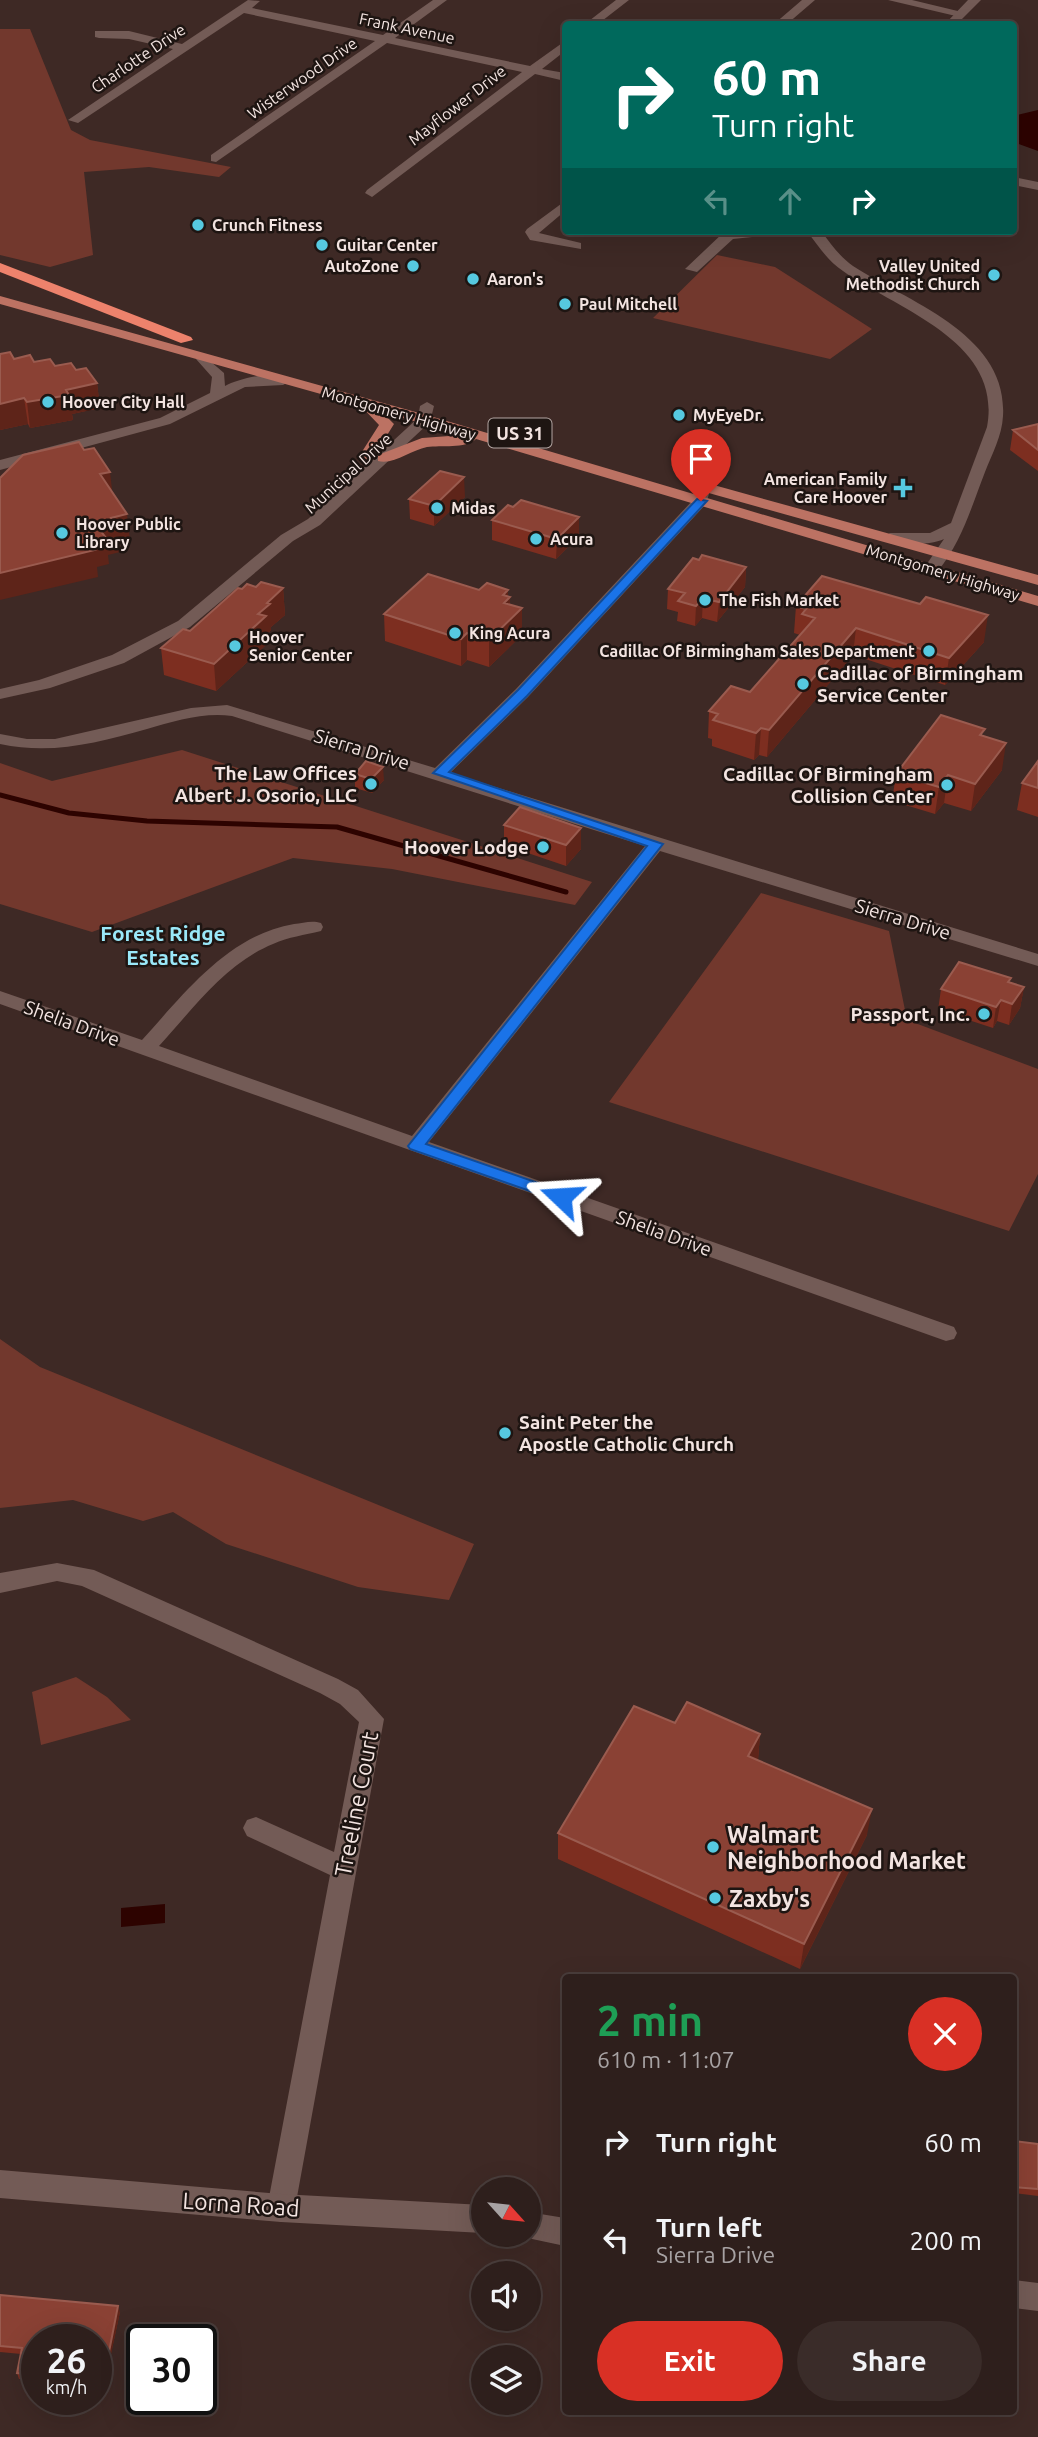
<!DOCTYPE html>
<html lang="en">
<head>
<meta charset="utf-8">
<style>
	:root { --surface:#2e1f1c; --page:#3a2c29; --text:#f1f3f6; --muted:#a7a2a3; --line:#493d3b; --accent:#d93025 }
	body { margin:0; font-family:Ubuntu,sans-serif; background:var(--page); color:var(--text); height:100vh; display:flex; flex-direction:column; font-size:26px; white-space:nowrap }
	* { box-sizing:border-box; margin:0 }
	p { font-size:23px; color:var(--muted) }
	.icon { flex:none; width:38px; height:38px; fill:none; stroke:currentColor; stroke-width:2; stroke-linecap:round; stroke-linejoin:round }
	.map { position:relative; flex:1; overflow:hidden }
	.panel { position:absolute; left:562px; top:1974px; width:455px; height:441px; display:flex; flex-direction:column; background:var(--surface); border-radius:7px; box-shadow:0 7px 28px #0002,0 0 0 2px var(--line) }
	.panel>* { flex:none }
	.hud { position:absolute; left:562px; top:21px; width:455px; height:214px; border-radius:7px; box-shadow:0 7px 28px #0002,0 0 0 2px var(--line); background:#00695c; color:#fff; overflow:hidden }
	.needle { width:46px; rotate:117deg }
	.tools { position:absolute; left:471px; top:2177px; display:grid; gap:14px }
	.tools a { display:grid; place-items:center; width:70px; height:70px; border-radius:50%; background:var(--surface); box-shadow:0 7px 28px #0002,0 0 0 2px var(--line); font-size:35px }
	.speed { position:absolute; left:21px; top:2324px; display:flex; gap:14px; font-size:35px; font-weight:700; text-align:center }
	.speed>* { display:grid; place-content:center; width:91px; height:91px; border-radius:50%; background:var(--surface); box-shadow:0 7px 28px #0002,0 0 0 2px var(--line); line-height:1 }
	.speed small { font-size:18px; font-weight:400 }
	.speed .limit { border:4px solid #111; border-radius:10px; background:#fff; color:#111 }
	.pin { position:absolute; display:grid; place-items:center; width:60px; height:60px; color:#fff; margin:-72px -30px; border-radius:50% 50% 50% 0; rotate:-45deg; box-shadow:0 0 7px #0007 }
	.pin .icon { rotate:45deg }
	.me { position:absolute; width:77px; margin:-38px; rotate:290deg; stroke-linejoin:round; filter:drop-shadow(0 0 5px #0008) }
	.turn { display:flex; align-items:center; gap:24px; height:147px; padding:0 35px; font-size:32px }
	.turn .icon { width:91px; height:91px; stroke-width:2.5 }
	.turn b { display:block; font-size:49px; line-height:60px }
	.lanes { display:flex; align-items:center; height:66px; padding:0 35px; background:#0003; justify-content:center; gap:35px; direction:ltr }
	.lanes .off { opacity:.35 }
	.round { display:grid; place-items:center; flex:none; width:74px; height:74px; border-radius:37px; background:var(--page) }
	.summary { display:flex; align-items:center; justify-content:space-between; height:119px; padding:0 35px }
	h1 { font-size:42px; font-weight:700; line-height:52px; color:#1e9e55 }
	.action { display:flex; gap:14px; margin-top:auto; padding:14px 35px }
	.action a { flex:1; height:80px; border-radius:42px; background:var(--accent); color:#fff; font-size:28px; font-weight:700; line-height:80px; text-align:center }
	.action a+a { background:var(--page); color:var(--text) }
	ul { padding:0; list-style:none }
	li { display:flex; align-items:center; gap:21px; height:98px; padding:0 35px }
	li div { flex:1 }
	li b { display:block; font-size:26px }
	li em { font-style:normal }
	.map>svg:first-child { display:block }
</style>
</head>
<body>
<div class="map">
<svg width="1038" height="2437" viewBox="0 0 1038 2437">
	<rect width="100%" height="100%" fill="#3e2925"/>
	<!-- green -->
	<path fill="#72382d" d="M 0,29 L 30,29 L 71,130 L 90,140 L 231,167 L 219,177 L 149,167 L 84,172 L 93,255 L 50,267 L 0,255 Z
		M 717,255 L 775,267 L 872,329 L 830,359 L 653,318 Z
		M 182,750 L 592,882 L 575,905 L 392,869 L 293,858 L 92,932 L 0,904 L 0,763 L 52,781 Z
		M 761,893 L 889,931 L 907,1020 L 1038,1069 L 1038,1174 L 1009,1231 L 609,1102 Z
		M 0,1339 L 40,1367 L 474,1544 L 449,1600 L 358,1587 L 226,1544 L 173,1512 L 143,1521 L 73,1500 L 0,1508 Z
		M 76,1677 L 107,1697 L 131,1720 L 41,1745 L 32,1692 Z"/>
	<!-- water -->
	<path fill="#2d0300" d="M 1038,110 L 1038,151 L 1013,142 L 1013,116 Z
		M 165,1904 L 165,1923 L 121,1927 L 121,1908 Z"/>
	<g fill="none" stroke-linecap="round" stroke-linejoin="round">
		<!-- stream -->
		<path stroke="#2d0300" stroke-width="5" d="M 0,795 L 69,813 L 147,821 L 337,827 L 566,892"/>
		<!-- street -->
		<path fill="#735b56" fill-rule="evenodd" d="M 248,0 L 260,1 L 252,8 L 383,35 L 433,0 L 447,0 L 395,38 L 530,66 L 565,41 L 565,51 L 542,69 L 565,73 L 565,81 L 535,74 L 372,197 L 365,193 L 367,190 L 522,72 L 387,43 L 216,162 L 211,161 L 211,155 L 375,41 L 244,13 L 78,123 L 68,120 L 173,49 L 129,39 L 99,38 L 95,37 L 95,31 L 129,31 L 182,44 Z
			M 616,0 L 629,0 L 598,24 L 585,24 Z
			M 802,0 L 815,0 L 787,24 L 774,24 Z
			M 888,0 L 912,0 L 966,13 L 960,17 Z
			M 1013,177 L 1038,182 L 1038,190 L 1013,185 Z
			M 565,201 L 565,211 L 539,233 L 581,243 L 581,249 L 530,240 L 525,232 L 527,229 Z
			M 778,231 L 771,235 L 733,239 L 697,272 L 685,269 L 724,232 Z
			M 703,482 L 711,487 L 706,504 L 528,697 L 450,773 L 1038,954 L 1038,966 L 660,851 L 429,1142 L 954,1327 L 957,1333 L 954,1339 L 946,1341 L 0,1004 L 0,991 L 142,1040 C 184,994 228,935 294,924 C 303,923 312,920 321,923 L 323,927 L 321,931 C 304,935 289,937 273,944 C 226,963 192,1010 159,1046 L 412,1136 L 645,846 L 232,716 C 204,712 174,721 147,729 C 97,743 52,755 0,744 L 0,734 L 27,739 L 55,739 L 191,708 L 227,705 L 435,768 L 516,689 L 693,500 L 695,487 Z
			M 57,1563 L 94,1570 L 338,1679 L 358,1690 L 384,1719 L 295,2208 L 291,2218 L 281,2222 L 271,2218 L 267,2208 L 330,1875 L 247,1836 L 243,1828 L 247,1820 L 256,1817 L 334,1852 L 359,1722 L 340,1704 L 320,1693 L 82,1586 L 57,1581 L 0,1593 L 0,1573 Z"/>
		<!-- secondary -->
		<path fill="#735b56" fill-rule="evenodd" d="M 968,0 L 981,0 L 957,24 L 945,24 Z
			M 807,231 L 821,231 C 831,244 840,257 853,266 C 908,302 1008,334 1003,416 C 1002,436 992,454 985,472 C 971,508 962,541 938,571 L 926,571 L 924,568 L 944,539 C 931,545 893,548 882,538 L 890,533 L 930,533 L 951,523 L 987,427 C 1003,341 898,310 843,271 C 828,261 818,246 807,231 Z
			M 203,355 L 224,373 L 225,386 C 240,378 277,369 290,381 L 283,385 L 245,387 L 170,424 L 0,470 L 0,460 L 160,418 L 210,393 L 212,377 L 196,359 Z
			M 427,402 L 434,406 L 430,422 L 320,525 L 293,541 L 190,627 L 124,663 L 50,688 L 0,699 L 0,689 L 39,680 L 112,655 L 178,621 L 281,535 L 308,519 L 418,418 L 420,406 Z
			M 0,2170 L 281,2194 L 483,2205 L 483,2233 L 281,2222 L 0,2198 Z
			M 528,2212 L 565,2218 L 565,2246 L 518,2236 L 528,2235 Z
			M 1013,2280 L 1038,2283 L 1038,2311 L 1013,2308 Z"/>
		<!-- primary -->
		<path fill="#bc7263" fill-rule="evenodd" d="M 0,296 L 430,416 L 1038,596 L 1038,606 L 476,439 C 465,449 441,445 427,447 C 411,450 394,465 378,461 L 378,455 L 422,438 L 463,435 L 382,412 L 394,424 L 371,461 L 361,461 L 358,458 L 379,425 L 360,405 L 0,304 Z
			M 703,482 L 1038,575 L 1038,585 L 698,490 L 695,487 Z"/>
		<!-- highway -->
		<path fill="#ed826c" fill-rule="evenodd" d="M 0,263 L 191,337 L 193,340 L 181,343 L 0,272 Z"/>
	</g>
	<!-- wall -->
	<path fill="#7d2e20" d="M 0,354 L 14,359 L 76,370 L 97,383 L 100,408 L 72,414 L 73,420 L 30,428 L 28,424 L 0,430 Z
		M 1038,424 L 1038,471 L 1010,450 L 1013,430 Z
		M 465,497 L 434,526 L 410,519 L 409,499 Z
		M 492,520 L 579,536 L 556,559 L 492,540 Z
		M 746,567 L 745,587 L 717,622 L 702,618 L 695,626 L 677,621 L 678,612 L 667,609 L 668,589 Z
		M 256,587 L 283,588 L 285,615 L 271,627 L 271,630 L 267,634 L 268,643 L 216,691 L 164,675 L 161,648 L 190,631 L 242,589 Z
		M 479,590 L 508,596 L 510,605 L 522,608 L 522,635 L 489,667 L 467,660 L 461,666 L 385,641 L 384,614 Z
		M 796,606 L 984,642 L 945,685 L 853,655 L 767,757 L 759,755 L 754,760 L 712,746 L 712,739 L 708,738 L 709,711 L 750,692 L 800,635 L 794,633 Z
		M 984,736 L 1002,770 L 971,811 L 944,803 L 935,814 L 892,801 L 896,774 Z
		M 1038,761 L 1038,817 L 1017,810 L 1022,783 Z
		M 355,774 L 384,780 L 372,793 L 355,788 Z
		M 504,825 L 581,849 L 566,866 L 504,845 Z
		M 1010,982 L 1024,987 L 1020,1008 L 1009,1025 L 997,1021 L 993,1028 L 938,1010 L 941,989 Z
		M 675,1723 L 760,1734 L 758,1760 L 867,1835 L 800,1969 L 558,1859 L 558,1833 Z
		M 1013,2141 L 1038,2144 L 1038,2196 L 1013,2193 Z
		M 0,2295 L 120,2312 L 109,2363 L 96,2361 L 96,2340 L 37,2340 L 37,2380 L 19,2379 L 17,2373 L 21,2354 L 0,2352 Z"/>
	<!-- shaded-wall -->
	<path fill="#5e2419" d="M 97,383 L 100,408 L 72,414 L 73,420 L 30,428 L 27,402 L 66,390 Z
		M 24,398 L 28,424 L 0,430 L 0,404 Z
		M 110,472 L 113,498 L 100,474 Z
		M 464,477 L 465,497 L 434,526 L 434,506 Z
		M 127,514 L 130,540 L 118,543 L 120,552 L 108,555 L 109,564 L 97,567 L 98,577 L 0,600 L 0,573 L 89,542 L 111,518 Z
		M 579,517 L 579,536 L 556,559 L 557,539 Z
		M 746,567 L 745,587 L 717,622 L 719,602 Z
		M 283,588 L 285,615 L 271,627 L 271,630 L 267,634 L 268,643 L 216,691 L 214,664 L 267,603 Z
		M 508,590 L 508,599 L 510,597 L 510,620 L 522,608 L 522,635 L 489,667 L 489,640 L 503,595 Z
		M 703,598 L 702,618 L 695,626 L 696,606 Z
		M 988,615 L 984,642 L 945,685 L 949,658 Z
		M 856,628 L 853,655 L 767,757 L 769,730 Z
		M 467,633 L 467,660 L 461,666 L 461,639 Z
		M 761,728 L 759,755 L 754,760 L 756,733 Z
		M 1006,743 L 1002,770 L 971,811 L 975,784 Z
		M 383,767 L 384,780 L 372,793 L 371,779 Z
		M 948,775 L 944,803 L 935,814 L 939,787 Z
		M 581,828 L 581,849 L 566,866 L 566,845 Z
		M 1024,987 L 1020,1008 L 1009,1025 L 1012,1004 Z
		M 1001,1000 L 997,1021 L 993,1028 L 996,1007 Z
		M 760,1734 L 758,1760 L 748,1756 Z
		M 872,1809 L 867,1835 L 800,1969 L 804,1944 Z
		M 118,2306 L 120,2312 L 109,2363 L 108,2357 Z"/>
	<!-- building -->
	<path fill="#8a4134" stroke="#9a5b4f" stroke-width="2" d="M 10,352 L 14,359 L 30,355 L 34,362 L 50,359 L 55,366 L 71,363 L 76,370 L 86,368 L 97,383 L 66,390 L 69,395 L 27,402 L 24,398 L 0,404 L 0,354 Z
		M 1038,424 L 1038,450 L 1013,430 Z
		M 79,442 L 84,450 L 94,448 L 110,472 L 100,474 L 127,514 L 111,518 L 116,526 L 100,530 L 106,538 L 89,542 L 95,550 L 0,573 L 0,478 L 23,455 Z
		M 440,471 L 464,477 L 434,506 L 409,499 Z
		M 521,500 L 579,517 L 557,539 L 492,520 L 508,505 L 513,507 Z
		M 702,555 L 746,567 L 719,602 L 703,598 L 696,606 L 678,601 L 685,593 L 668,589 L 693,558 L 699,560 Z
		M 428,574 L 479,590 L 487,583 L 508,590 L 503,595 L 510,597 L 504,603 L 522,608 L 489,640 L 467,633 L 461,639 L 384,614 Z
		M 822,576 L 920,604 L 926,597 L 988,615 L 949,658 L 856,628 L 769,730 L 761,728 L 756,733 L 713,720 L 718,714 L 709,711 L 731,686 L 750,692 L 815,618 L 802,614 L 806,609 L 796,606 Z
		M 261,582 L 283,588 L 267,603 L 270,604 L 258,614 L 266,616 L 214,664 L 161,648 L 183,629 L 190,631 L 238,588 L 242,589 L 247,584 L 256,587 Z
		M 941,715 L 985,729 L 980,735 L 1006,743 L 975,784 L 948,775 L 939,787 L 896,774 Z
		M 366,761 L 383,767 L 371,779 L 355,774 Z
		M 1038,761 L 1038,788 L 1022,783 Z
		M 520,807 L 581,828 L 566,845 L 504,825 Z
		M 959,962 L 1011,978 L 1008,982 L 1024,987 L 1012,1004 L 1001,1000 L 996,1007 L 941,989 Z
		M 687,1702 L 760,1734 L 748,1756 L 872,1809 L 804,1944 L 558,1833 L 634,1706 L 675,1723 Z
		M 1013,2141 L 1038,2144 L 1038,2189 L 1013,2187 Z
		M 0,2295 L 118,2306 L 108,2357 L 96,2355 L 96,2340 L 37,2340 L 37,2375 L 17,2373 L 22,2348 L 0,2346 Z"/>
	<!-- route -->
	<path fill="#1a73e8" stroke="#114b97" stroke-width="2" d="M 697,499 L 707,501 L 527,696 L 449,772 L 663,844 L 426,1144 L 567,1193 L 567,1201 L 561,1202 L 410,1149 L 408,1146 L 647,846 L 433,773 L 518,690 Z"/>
	<!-- markers -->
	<g fill="#56c9e0" stroke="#1e1512" stroke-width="2.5">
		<circle cx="198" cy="225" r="7"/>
		<circle cx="322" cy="245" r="7"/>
		<circle cx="413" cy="266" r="7"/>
		<circle cx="994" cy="275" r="7"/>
		<circle cx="473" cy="279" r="7"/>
		<circle cx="565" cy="304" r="7"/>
		<circle cx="48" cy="402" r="7"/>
		<circle cx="679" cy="415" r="7"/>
		<path d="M899.5 477.5h7v7h7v7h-7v7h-7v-7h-7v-7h7z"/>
		<circle cx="437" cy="508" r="7"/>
		<circle cx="62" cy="533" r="7"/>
		<circle cx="536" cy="539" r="7"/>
		<circle cx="705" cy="600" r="7"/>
		<circle cx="455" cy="633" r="7"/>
		<circle cx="235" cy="646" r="7"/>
		<circle cx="929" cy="651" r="7"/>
		<circle cx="803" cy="684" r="7"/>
		<circle cx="371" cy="784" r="7"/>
		<circle cx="947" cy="785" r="7"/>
		<circle cx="543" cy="847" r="7"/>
		<circle cx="984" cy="1014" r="7"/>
		<circle cx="505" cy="1433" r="7"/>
		<circle cx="713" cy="1847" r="7"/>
		<circle cx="715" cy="1898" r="7"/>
	</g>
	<g text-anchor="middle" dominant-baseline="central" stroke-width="5" stroke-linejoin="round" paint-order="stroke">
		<!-- far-street labels -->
		<g font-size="16" fill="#f3e4e1" stroke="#1e1512">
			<text transform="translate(407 28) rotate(12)">Frank Avenue</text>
			<text transform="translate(138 58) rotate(-34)">Charlotte Drive</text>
			<text transform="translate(302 78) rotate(-35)">Wisterwood Drive</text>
			<text transform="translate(457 105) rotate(-38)">Mayflower Drive</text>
			<text transform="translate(399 413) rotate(16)">Montgomery Highway</text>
			<text transform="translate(348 473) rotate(-42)">Municipal Drive</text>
			<text transform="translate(943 572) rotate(17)">Montgomery Highway</text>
		</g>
		<!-- far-poi labels -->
		<g font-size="16" font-weight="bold" fill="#f3e4e1" stroke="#1e1512" text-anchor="start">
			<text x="212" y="225">Crunch Fitness</text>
			<text x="336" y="245">Guitar Center</text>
			<text x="399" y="266" text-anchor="end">AutoZone</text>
			<text x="980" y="266" text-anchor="end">Valley United<tspan x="980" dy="18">Methodist Church</tspan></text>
			<text x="487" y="279">Aaron's</text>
			<text x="579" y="304">Paul Mitchell</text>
			<text x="62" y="402">Hoover City Hall</text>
			<text x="693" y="415">MyEyeDr.</text>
			<text x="887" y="479" text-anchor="end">American Family<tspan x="887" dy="18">Care Hoover</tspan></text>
			<text x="451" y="508">Midas</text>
			<text x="76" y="524">Hoover Public<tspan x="76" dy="18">Library</tspan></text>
			<text x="550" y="539">Acura</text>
			<text x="719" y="600">The Fish Market</text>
			<text x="469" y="633">King Acura</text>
			<text x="249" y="637">Hoover<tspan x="249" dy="18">Senior Center</tspan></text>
			<text x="915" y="651" text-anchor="end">Cadillac Of Birmingham Sales Department</text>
		</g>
		<!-- shield labels -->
		<rect fill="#1e1512" stroke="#b3a6a3" stroke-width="2" x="488.5" y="418.5" width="63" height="29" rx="5"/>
		<g font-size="18" font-weight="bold" fill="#f3e4e1">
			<text x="520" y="433">US 31</text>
		</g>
		<!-- poi labels -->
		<g font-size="19" font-weight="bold" fill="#f3e4e1" stroke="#1e1512" text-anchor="end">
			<text x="817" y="673" text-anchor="start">Cadillac of Birmingham<tspan x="817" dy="22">Service Center</tspan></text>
			<text x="357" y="773">The Law Offices<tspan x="357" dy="22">Albert J. Osorio, LLC</tspan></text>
			<text x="933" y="774">Cadillac Of Birmingham<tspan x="933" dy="22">Collision Center</tspan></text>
			<text x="529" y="847">Hoover Lodge</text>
			<text x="970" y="1014">Passport, Inc.</text>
			<text x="519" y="1422" text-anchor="start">Saint Peter the<tspan x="519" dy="22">Apostle Catholic Church</tspan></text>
		</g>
		<!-- street labels -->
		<g font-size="19" fill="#f3e4e1" stroke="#1e1512">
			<text transform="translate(362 749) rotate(17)">Sierra Drive</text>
			<text transform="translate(903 919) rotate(17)">Sierra Drive</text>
			<text transform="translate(72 1023) rotate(20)">Shelia Drive</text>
			<text transform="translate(664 1233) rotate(20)">Shelia Drive</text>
		</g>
		<!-- neighbourhood labels -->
		<g font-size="21" font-weight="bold" fill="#9ae8f9" stroke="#1e1512">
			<text x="163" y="933">Forest Ridge<tspan x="163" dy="24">Estates</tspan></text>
		</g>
		<!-- near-street labels -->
		<g font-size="23" fill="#f3e4e1" stroke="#1e1512">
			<text transform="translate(356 1804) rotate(-79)">Treeline Court</text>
			<text transform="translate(241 2204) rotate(4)">Lorna Road</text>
		</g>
		<!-- near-poi labels -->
		<g font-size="23" font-weight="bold" fill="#f3e4e1" stroke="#1e1512" text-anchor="start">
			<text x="727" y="1834">Walmart<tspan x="727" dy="26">Neighborhood Market</tspan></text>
			<text x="729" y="1898">Zaxby's</text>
		</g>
	</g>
</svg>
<div class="tools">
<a><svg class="needle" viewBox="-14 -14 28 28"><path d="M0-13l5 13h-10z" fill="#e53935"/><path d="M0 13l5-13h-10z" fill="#a7a2a3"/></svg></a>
<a><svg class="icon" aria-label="sound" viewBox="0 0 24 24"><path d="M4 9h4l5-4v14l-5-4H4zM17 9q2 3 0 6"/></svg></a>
<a><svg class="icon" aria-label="layers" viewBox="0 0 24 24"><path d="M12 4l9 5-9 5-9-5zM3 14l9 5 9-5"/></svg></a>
</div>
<div class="speed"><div>26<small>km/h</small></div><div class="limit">30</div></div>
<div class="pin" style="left:701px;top:501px;background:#d93025"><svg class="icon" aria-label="arrive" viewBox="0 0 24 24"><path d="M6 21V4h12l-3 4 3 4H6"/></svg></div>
<svg class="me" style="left:561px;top:1197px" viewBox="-20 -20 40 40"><path d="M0-17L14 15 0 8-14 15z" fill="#1a73e8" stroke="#fff" stroke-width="4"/></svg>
<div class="hud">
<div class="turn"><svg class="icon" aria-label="right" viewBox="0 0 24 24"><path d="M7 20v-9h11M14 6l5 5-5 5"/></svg><div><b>60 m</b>Turn right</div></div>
<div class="lanes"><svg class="icon off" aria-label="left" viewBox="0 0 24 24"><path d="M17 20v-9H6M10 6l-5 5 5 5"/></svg><svg class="icon off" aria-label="ahead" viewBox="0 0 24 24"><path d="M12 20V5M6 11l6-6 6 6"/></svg><svg class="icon" aria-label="right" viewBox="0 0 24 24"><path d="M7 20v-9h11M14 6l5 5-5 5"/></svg></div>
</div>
<section class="panel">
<div class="summary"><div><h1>2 min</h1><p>610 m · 11:07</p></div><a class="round" style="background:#d93025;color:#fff"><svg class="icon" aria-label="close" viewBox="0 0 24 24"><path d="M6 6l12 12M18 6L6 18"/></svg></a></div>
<ul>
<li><svg class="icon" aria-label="right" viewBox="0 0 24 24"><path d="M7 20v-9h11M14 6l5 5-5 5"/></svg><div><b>Turn right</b></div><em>60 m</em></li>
<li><svg class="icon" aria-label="left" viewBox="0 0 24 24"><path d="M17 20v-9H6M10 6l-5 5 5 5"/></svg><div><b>Turn left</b><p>Sierra Drive</p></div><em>200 m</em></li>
</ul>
<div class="action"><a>Exit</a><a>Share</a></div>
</section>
</div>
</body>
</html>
